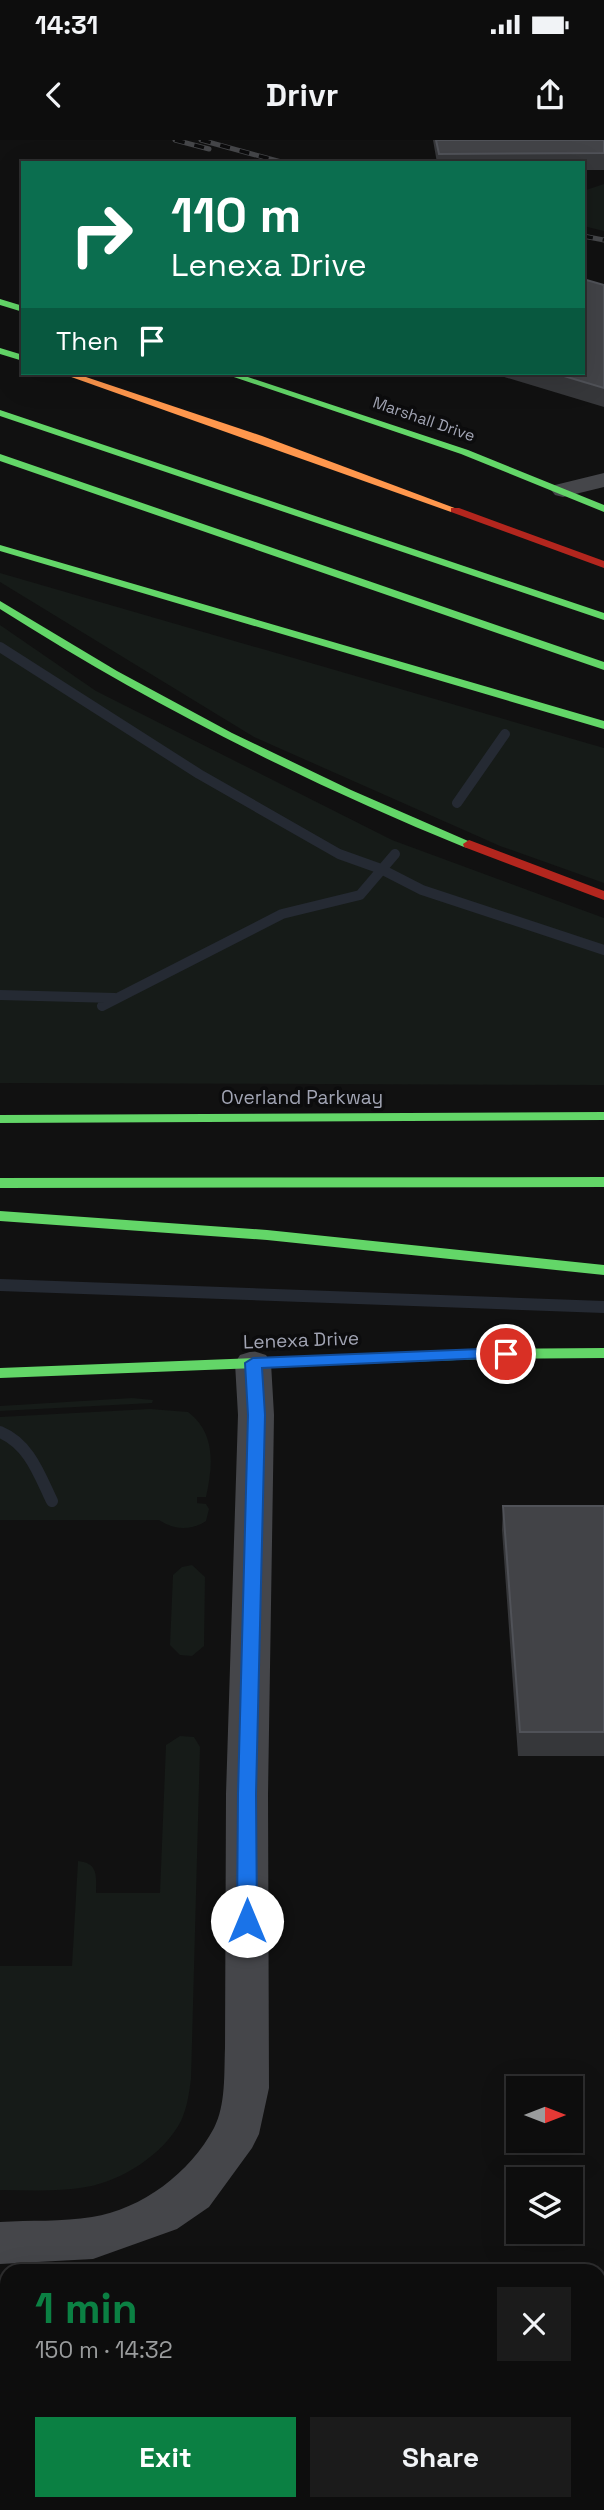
<!DOCTYPE html>
<html lang="en">
<head>
<meta charset="utf-8">
<style>
	:root { --surface:#0d0d0d; --page:#1b1b1b; --text:#f1f3f6; --muted:#9a9c9d; --line:#2d2d2e; --accent:#0b8043 }
	body { margin:0; font-family:"Space Grotesk",sans-serif; background:var(--page); color:var(--text); height:100vh; display:flex; flex-direction:column; font-size:26px; white-space:nowrap }
	* { box-sizing:border-box; margin:0 }
	p { font-size:23px; color:var(--muted) }
	.icon { flex:none; width:38px; height:38px; fill:none; stroke:currentColor; stroke-width:2; stroke-linecap:round; stroke-linejoin:round }
	.map { position:relative; flex:1; overflow:hidden }
	.panel { position:absolute; left:0px; top:2124px; width:606px; height:247px; display:flex; flex-direction:column; background:var(--surface); border-radius:21px 21px 0 0; box-shadow:0 7px 28px #0002,0 0 0 2px var(--line) }
	.panel>* { flex:none }
	.top-card { position:absolute; left:21px; top:21px; width:564px; height:214px; border-radius:0px; box-shadow:0 7px 28px #0002,0 0 0 2px var(--line); background:#0b6e4f; color:#fff; overflow:hidden }
	.needle { width:46px; rotate:90deg }
	.buttons { position:absolute; left:506px; top:1936px; display:grid; gap:14px }
	.buttons a { display:grid; place-items:center; width:77px; height:77px; border-radius:0px; background:var(--surface); box-shadow:0 7px 28px #0002,0 0 0 2px var(--line); font-size:35px }
	.pin { position:absolute; display:grid; place-items:center; width:60px; height:60px; color:#fff; margin:-30px; border:4px solid #fff; border-radius:50%; box-shadow:0 2px 7px #0007 }
	.me { position:absolute; width:77px; margin:-38px; rotate:0deg; stroke-linejoin:round; filter:drop-shadow(0 0 5px #0008) }
	.turn { display:flex; align-items:center; gap:24px; height:147px; padding:0 35px; font-size:32px }
	.turn .icon { width:91px; height:91px; stroke-width:2.5 }
	.turn b { display:block; font-size:49px; line-height:60px }
	.then { display:flex; align-items:center; height:66px; padding:0 35px; background:#0003; gap:14px; font-size:26px }
	.round { display:grid; place-items:center; flex:none; width:74px; height:74px; border-radius:0px; background:var(--page) }
	.headline { display:flex; align-items:center; justify-content:space-between; height:119px; padding:0 35px }
	h1 { font-size:42px; font-weight:700; line-height:52px; color:var(--accent) }
	.button { display:flex; gap:14px; margin-top:auto; padding:14px 35px }
	.button a { flex:1; height:80px; border-radius:0px; background:var(--accent); color:#fff; font-size:28px; font-weight:700; line-height:80px; text-align:center }
	.button a+a { background:var(--page); color:var(--text) }
	.status { display:flex; justify-content:space-between; align-items:center; height:49px; padding:0 35px; background:var(--surface); direction:ltr }
	.status svg { height:19px; fill:currentColor }
	header { display:flex; justify-content:space-between; align-items:center; height:91px; padding:0 35px; background:var(--surface); font-size:32px; font-weight:700 }
	.map>svg:first-child { display:block }
</style>
</head>
<body>
<div class="status"><b>14:31</b><svg viewBox="0 0 49 12"><path d="M0 12V9h3v3zM5 12V6h3v6zM10 12V3h3v9zM15 12V0h3v12zM26 1h20v11H26zM47 4h2v5h-2z"/></svg></div>
<header><svg class="icon" aria-label="back" viewBox="0 0 24 24"><path d="M15 5l-7 7 7 7"/></svg>Drivr<svg class="icon" aria-label="share" viewBox="0 0 24 24"><path d="M12 15V3M7 8l5-5 5 5M5 13v7h14v-7"/></svg></header>
<div class="map">
<svg width="604" height="2370" viewBox="0 0 604 2370">
	<rect width="100%" height="100%" fill="#111"/>
	<!-- green -->
	<path fill="#161b18" d="M 604,44 L 604,91 L 583,86 L 583,51 Z
		M 0,433 L 604,608 L 604,743 L 500,706 L 254,597 L 0,442 Z
		M 0,485 L 96,551 L 392,700 L 604,778 L 604,945 L 0,943 Z
		M 132,1258 L 153,1260 L 152,1263 L 0,1271 L 0,1266 Z
		M 150,1269 L 188,1272 C 216,1293 213,1326 206,1357 L 197,1357 L 197,1363 L 206,1364 L 209,1369 L 206,1381 C 191,1391 174,1390 159,1380 L 0,1380 L 0,1277 Z
		M 192,1425 L 205,1437 L 204,1506 L 192,1516 L 180,1515 L 170,1505 L 173,1435 L 182,1427 Z
		M 180,1596 L 194,1597 L 200,1607 L 191,1939 C 189,1954 187,1968 181,1981 C 164,2014 122,2041 86,2047 C 58,2052 28,2050 0,2050 L 0,1826 L 72,1826 L 78,1721 C 99,1723 96,1737 96,1753 L 160,1753 L 166,1605 Z"/>
	<g fill="none" stroke-linecap="round" stroke-linejoin="round">
		<!-- stream-far1 -->
		<path stroke="#252a33" stroke-width="10" d="M 0,507 L 199,634 L 339,714 L 381,729 L 422,750 L 604,810
			M 457,663 L 505,594
			M 0,855 L 115,858
			M 102,866 L 282,774 L 360,755 L 395,714"/>
		<!-- stream -->
		<path stroke="#252a33" stroke-width="12" d="M 0,1145 L 604,1167
			M 0,1292 C 29,1304 39,1334 52,1361"/>
		<!-- street -->
		<path fill="#45464a" fill-rule="evenodd" d="M 604,333 L 604,347 L 563,357 L 555,355 L 551,350 L 555,345 Z
			M 253,1211 L 266,1215 L 271,1223 L 274,1275 L 268,1654 L 269,1948 L 259,1994 L 252,2008 L 209,2067 L 177,2089 L 93,2119 L 0,2124 L 0,2082 C 30,2080 62,2082 92,2077 C 142,2069 190,2033 214,1988 C 226,1965 224,1933 225,1908 L 226,1654 L 238,1275 L 235,1223 L 240,1215 Z"/>
		<!-- fast -->
		<path fill="#63d668" fill-rule="evenodd" d="M 0,159 L 23,166 L 23,172 L 0,165 Z
			M 0,208 L 23,215 L 23,221 L 0,214 Z
			M 222,233 L 236,233 L 468,310 L 604,365 L 604,372 L 461,314 Z
			M 0,270 L 604,473 L 604,480 L 0,276 Z
			M 0,314 L 604,522 L 604,530 L 0,321 Z
			M 0,405 L 604,581 L 604,589 L 0,411 Z
			M 0,461 L 117,531 L 232,593 L 351,650 L 475,704 L 469,708 L 464,707 C 302,641 148,563 0,469 Z
			M 604,972 L 604,980 L 0,983 L 0,975 Z
			M 604,1037 L 604,1047 L 0,1048 L 0,1038 Z
			M 0,1071 L 267,1090 L 604,1125 L 604,1135 L 267,1100 L 0,1081 Z
			M 604,1208 L 604,1218 L 482,1219 L 0,1238 L 0,1228 L 482,1209 Z"/>
		<!-- slow -->
		<path fill="#ff974d" fill-rule="evenodd" d="M 60,233 L 74,233 L 262,296 L 460,370 L 451,372 Z"/>
		<!-- jam -->
		<path fill="#b3261e" fill-rule="evenodd" d="M 451,368 L 459,368 L 604,421 L 604,428 L 451,372 Z
			M 469,700 L 604,751 L 604,760 L 464,707 L 463,704 Z"/>
		<!-- rail casing -->
		<g stroke="#454649" stroke-width="5">
			<path id="rail" d="M 175,0 L 209,9
				M 201,0 L 285,23
				M 583,96 L 604,100"/>
		</g>
		<!-- rail -->
		<use href="#rail" stroke="#0c0c0d" stroke-width="3.5" stroke-dasharray="10" stroke-linecap="butt"/>
	</g>
	<!-- wall -->
	<path fill="#36373a" d="M 433,0 L 604,0 L 604,30 L 583,30 L 583,23 L 437,23 Z
		M 604,145 L 604,267 L 491,233 L 583,233 Z
		M 503,1366 L 604,1366 L 604,1616 L 518,1616 L 502,1390 Z"/>
	<!-- building -->
	<path fill="#424347" stroke="#505258" stroke-width="2" d="M 436,0 L 604,0 L 604,13 L 439,14 Z
		M 583,139 L 604,145 L 604,248 L 554,233 L 583,233 Z
		M 503,1366 L 604,1366 L 604,1592 L 520,1592 Z"/>
	<!-- route -->
	<path fill="#1a73e8" stroke="#114b97" stroke-width="2" d="M 506,1208 L 512,1210 L 514,1214 L 512,1217 L 262,1228 L 265,1275 L 256,1654 L 257,1781 L 254,1786 L 247,1789 L 240,1786 L 237,1781 L 238,1654 L 248,1275 L 245,1223 L 253,1218 Z"/>
	<g text-anchor="middle" dominant-baseline="central" stroke-width="7" stroke-linejoin="round" paint-order="stroke">
		<!-- far-street labels -->
		<g font-size="16" fill="#a1a4b3" stroke="#0c0c0d">
			<text transform="translate(424 279) rotate(19)">Marshall Drive</text>
		</g>
		<!-- street labels -->
		<g font-size="19" fill="#a1a4b3" stroke="#0c0c0d">
			<text x="302" y="957">Overland Parkway</text>
			<text transform="translate(301 1200) rotate(-2)">Lenexa Drive</text>
		</g>
	</g>
</svg>
<div class="buttons">
<a><svg class="needle" viewBox="-14 -14 28 28"><path d="M0-13l5 13h-10z" fill="#e53935"/><path d="M0 13l5-13h-10z" fill="#9a9c9d"/></svg></a>
<a><svg class="icon" aria-label="layers" viewBox="0 0 24 24"><path d="M12 4l9 5-9 5-9-5zM3 14l9 5 9-5"/></svg></a>
</div>
<div class="pin" style="left:506px;top:1214px;background:#d93025"><svg class="icon" aria-label="arrive" viewBox="0 0 24 24"><path d="M6 21V4h12l-3 4 3 4H6"/></svg></div>
<svg class="me" style="left:247px;top:1781px" viewBox="-20 -20 40 40"><circle r="19" fill="#fff"/><path d="M0-13L10 11 0 6-10 11z" fill="#1a73e8"/></svg>
<div class="top-card">
<div class="turn"><svg class="icon" aria-label="right" viewBox="0 0 24 24"><path d="M7 20v-9h11M14 6l5 5-5 5"/></svg><div><b>110 m</b>Lenexa Drive</div></div>
<div class="then">Then<svg class="icon" aria-label="arrive" viewBox="0 0 24 24"><path d="M6 21V4h12l-3 4 3 4H6"/></svg></div>
</div>
<section class="panel">
<div class="headline"><div><h1>1 min</h1><p>150 m · 14:32</p></div><a class="round"><svg class="icon" aria-label="close" viewBox="0 0 24 24"><path d="M6 6l12 12M18 6L6 18"/></svg></a></div>
<div class="button"><a>Exit</a><a>Share</a></div>
</section>
</div>
</body>
</html>
